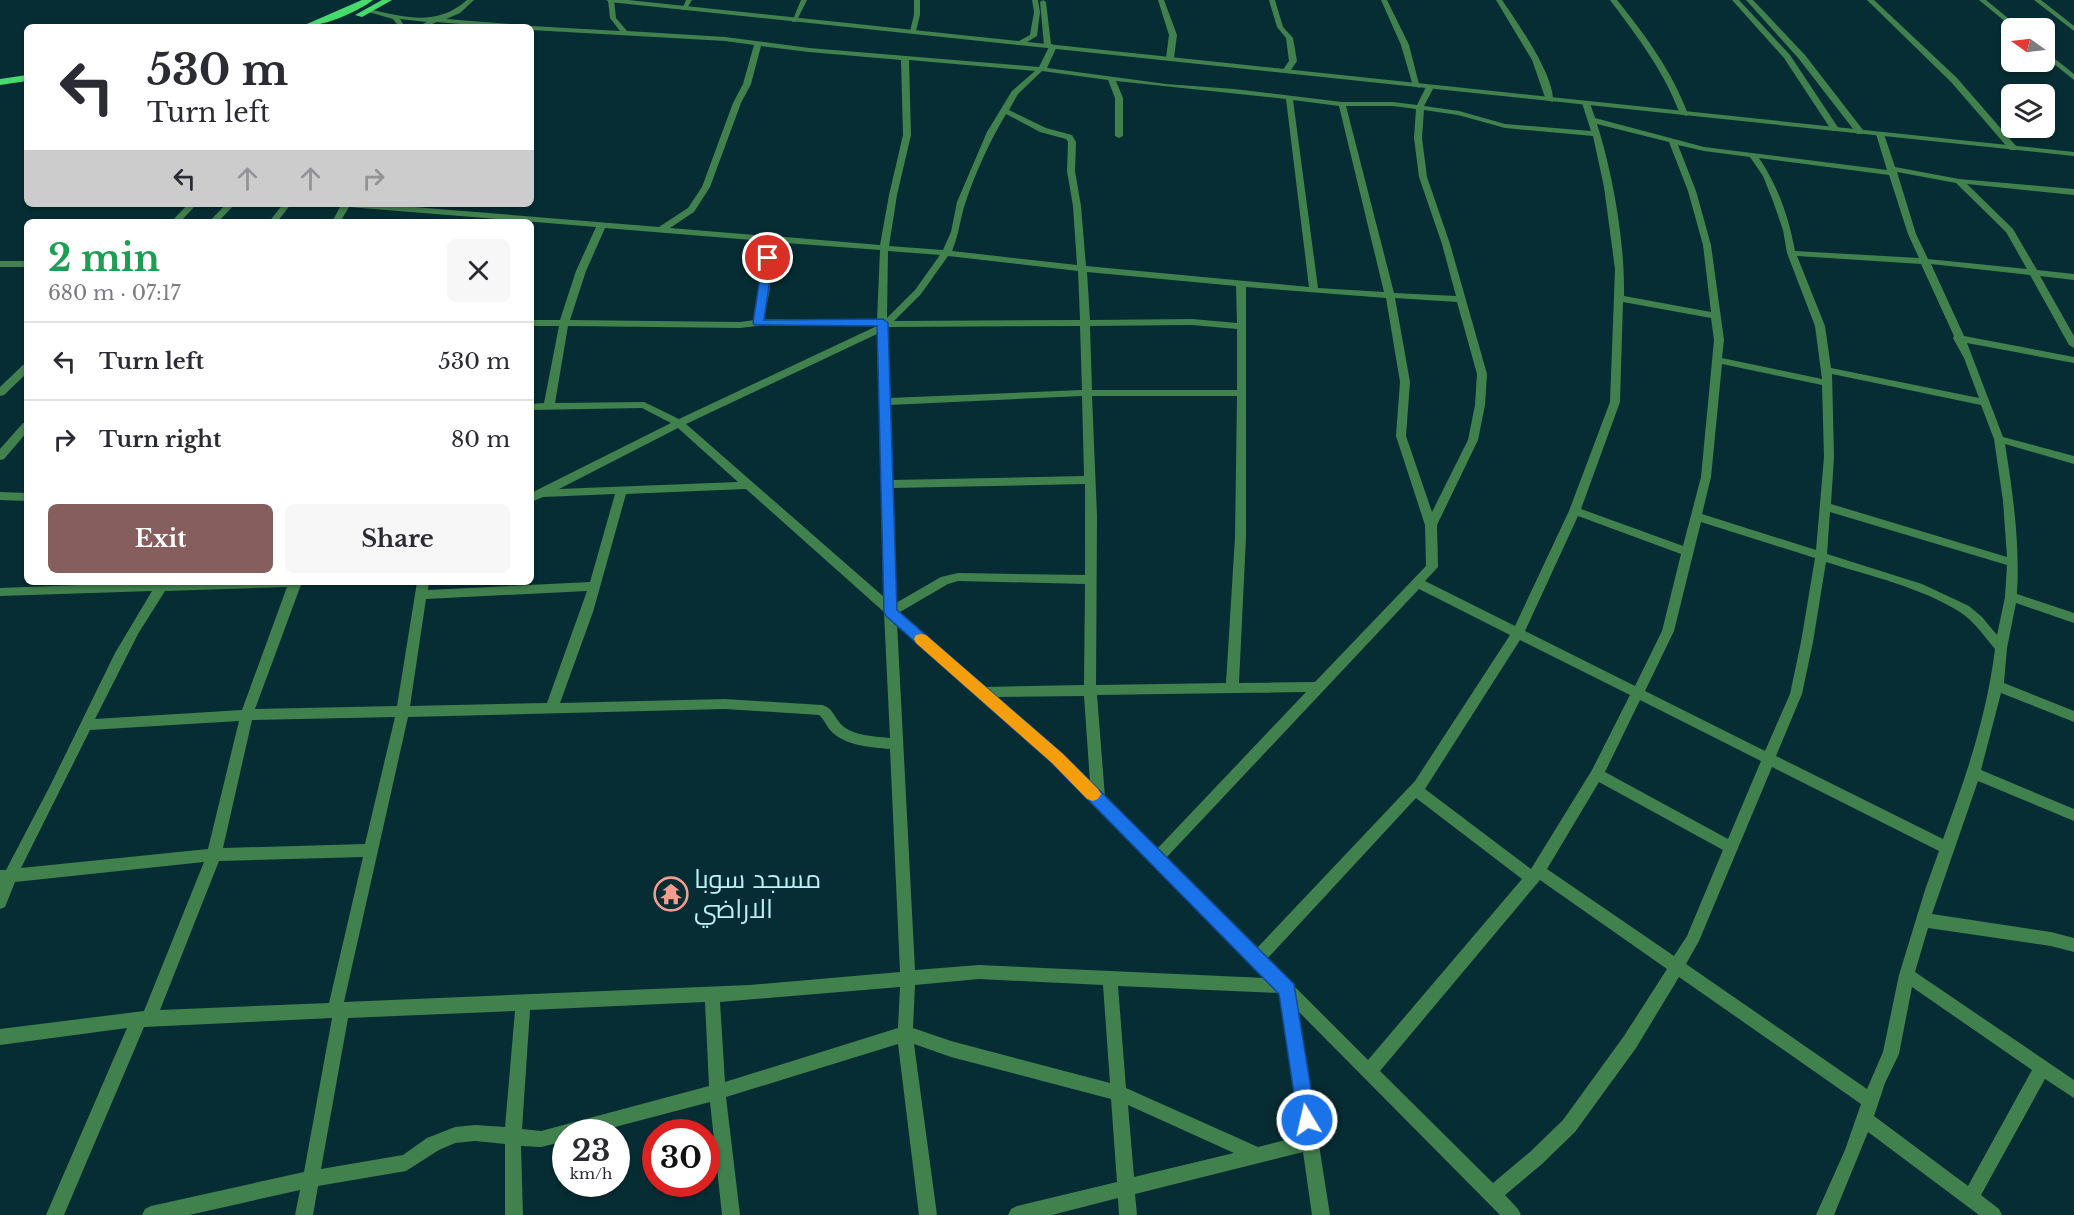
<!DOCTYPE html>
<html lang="en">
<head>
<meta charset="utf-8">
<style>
	:root { --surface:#fff; --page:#f7f7f7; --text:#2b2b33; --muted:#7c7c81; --line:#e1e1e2; --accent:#865e5d }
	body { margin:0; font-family:"Libre Baskerville",Cairo,serif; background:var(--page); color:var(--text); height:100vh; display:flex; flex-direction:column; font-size:22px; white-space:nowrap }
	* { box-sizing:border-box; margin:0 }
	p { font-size:20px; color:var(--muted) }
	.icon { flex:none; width:33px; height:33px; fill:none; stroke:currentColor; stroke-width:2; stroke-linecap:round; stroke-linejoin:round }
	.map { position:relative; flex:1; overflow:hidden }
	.panel { position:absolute; left:24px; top:219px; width:510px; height:366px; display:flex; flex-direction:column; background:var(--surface); border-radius:9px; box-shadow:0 2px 4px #0004 }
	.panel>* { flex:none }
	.guide { position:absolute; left:24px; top:24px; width:510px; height:183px; border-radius:9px; box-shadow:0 2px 4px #0004; background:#fff; color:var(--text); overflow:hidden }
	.needle { width:39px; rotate:284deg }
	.buttons { position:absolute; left:2001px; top:18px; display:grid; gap:12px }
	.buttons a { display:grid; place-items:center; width:54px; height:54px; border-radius:9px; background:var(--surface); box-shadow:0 2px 4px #0004; font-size:30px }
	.speed { position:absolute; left:552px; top:1119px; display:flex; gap:12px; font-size:30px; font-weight:700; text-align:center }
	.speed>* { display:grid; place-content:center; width:78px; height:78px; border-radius:50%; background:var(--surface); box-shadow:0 2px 4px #0004; line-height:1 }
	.speed small { font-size:15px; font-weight:400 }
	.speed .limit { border:9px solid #d22; background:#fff; color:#111 }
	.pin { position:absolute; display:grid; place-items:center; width:51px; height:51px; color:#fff; margin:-26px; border:3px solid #fff; border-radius:50%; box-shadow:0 2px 6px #0007 }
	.me { position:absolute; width:66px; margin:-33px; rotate:351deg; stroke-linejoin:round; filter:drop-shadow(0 0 4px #0008) }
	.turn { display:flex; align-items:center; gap:21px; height:126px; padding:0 24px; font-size:27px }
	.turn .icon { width:78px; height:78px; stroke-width:2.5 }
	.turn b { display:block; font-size:42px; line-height:51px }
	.lanes { display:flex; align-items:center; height:57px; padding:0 24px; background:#0003; justify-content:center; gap:30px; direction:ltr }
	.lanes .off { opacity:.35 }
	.round { display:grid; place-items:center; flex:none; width:63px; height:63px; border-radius:9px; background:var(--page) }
	.headline { display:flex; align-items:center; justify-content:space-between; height:102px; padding:0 24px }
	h1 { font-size:36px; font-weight:800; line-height:45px; color:#1e9e55 }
	.action { display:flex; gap:12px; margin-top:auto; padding:12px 24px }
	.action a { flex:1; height:69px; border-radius:9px; background:var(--accent); color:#fff; font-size:24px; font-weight:800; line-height:69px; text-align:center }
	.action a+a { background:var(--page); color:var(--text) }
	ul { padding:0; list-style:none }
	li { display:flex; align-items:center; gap:18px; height:78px; padding:0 24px; border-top:2px solid var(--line) }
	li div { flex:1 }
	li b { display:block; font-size:22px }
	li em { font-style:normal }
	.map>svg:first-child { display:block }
</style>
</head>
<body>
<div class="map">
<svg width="2074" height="1215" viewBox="0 0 2074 1215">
	<rect width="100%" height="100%" fill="#062d33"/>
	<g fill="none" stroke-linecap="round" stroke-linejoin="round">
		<!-- minor -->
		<path fill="#41814d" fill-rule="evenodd" d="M 467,0 L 474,0 L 460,13 L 446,19 L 521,25 L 524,27 L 495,27 L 437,22 L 425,27 L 416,27 L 427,22 L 400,19 L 405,27 L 399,27 L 393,19 L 365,11 L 368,9 C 404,17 437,27 467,0 Z
			M 608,0 L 614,0 L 616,18 L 627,31 L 725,37 L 809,48 L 1039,67 L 1049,47 L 1044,45 L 1040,2 L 1043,0 L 1046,2 L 1051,44 L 1057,46 L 1047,68 L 1166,84 L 1234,89 L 1342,102 L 1393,102 L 1417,105 L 1426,87 L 1430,85 L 1434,87 L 1424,106 L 1459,111 L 1505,124 L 1591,131 L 1582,103 L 1586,101 L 1590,103 L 1595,118 L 1704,147 L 1887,170 L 1876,134 L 1880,132 L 1884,134 L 1895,167 L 1959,179 L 2074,189 L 2074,195 L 1967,184 L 2013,229 L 2037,270 L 2074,274 L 2074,280 L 2040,276 L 2074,336 L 2074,348 L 2069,345 L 2030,275 L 1931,264 L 1964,336 L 2074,357 L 2074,363 L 1967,343 L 2003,437 L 2074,456 L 2074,464 L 2005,444 C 2013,494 2020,543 2017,594 L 2074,613 L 2074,623 L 2016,603 L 2007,648 L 2004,683 L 2074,711 L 2074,722 L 2001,693 L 1981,770 L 2074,809 L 2074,821 L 1978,781 L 1932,914 L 2051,932 L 2074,938 L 2074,952 L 2051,946 L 1928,928 L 1915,972 L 2074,1080 L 2074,1098 L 2045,1079 L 1981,1195 L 1999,1209 L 2002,1215 L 1979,1215 L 1868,1132 L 1834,1215 L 1816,1215 L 1845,1150 L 1861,1104 L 1679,977 L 1636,1048 L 1575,1132 L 1542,1164 L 1505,1195 L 1518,1209 L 1521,1215 L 1500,1215 L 1298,1011 L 1330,1215 L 1312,1215 L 1303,1152 L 1135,1194 L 1137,1215 L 1119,1215 L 1118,1198 L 1052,1215 L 1008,1215 L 1011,1209 L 1017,1206 L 1117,1182 L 1111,1099 L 951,1057 L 914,1044 L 937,1215 L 919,1215 L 898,1044 L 726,1097 L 740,1215 L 722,1215 L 710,1102 L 596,1132 L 566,1132 L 566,1141 L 541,1147 L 521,1146 L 523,1215 L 505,1215 L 505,1144 L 475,1141 L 455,1143 L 439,1150 L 406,1171 L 318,1186 L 313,1215 L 295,1215 L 300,1190 L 189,1215 L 142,1215 L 145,1209 L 151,1206 L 304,1172 L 332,1018 L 144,1027 L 64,1215 L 46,1215 L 127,1028 L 0,1045 L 0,1029 L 144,1011 L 204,862 L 15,882 L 5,907 L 0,909 L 0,870 L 6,870 L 51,784 L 115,653 L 152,591 L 0,596 L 0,588 L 159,582 L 302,582 L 255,709 L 397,706 L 417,582 L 429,582 L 428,590 L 590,582 L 615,494 L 543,497 L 531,502 L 531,493 L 671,423 L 642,408 L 531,410 L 531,404 L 544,403 L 559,326 L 531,326 L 531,320 L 560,320 L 576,271 L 596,227 L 349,207 L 340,222 L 332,222 L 340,207 L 306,207 L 302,204 L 377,204 L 659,227 L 688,208 L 702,187 L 733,103 L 743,84 L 754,45 L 725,41 L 531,30 L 531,27 L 528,27 L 531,26 L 620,31 L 610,18 ZM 761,46 L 809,52 L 901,60 L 903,135 L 889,195 L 880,245 L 773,236 L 769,234 L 766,236 L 670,228 L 694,212 L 710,187 L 741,103 L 751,84 ZM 909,60 L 1035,71 L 1012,91 L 987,132 L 957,202 L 951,232 L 943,250 L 889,246 L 897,195 L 911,135 ZM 1042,71 L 1108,80 L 1115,98 L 1115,136 L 1119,138 L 1123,136 L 1123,98 L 1116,81 L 1286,99 L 1309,287 L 1086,266 L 1081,206 L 1075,171 L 1076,142 L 1072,135 L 1046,128 L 1009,110 L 1018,94 ZM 1293,100 L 1339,106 L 1384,292 L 1318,288 ZM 1346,106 L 1393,106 L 1416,109 L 1414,138 L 1419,177 L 1442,244 L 1456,296 L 1394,293 ZM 1424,110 L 1458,115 L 1505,128 L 1593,136 L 1604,187 L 1615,269 L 1610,402 L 1569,511 L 1515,626 L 1425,581 L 1438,567 L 1437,525 L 1478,440 L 1485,405 L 1487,374 L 1450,244 L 1427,177 L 1422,138 ZM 1006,114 L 1040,132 L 1066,139 L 1068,142 L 1067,171 L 1073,206 L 1077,265 L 952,251 C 959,235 960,218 966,201 C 976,171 990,141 1006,114 ZM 1597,124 L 1669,142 L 1688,191 L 1703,245 L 1711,312 L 1624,296 C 1625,243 1613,174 1597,124 ZM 1678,145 L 1704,151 L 1750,157 L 1763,176 L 1773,201 L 1783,230 L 1787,253 L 1815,326 L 1822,379 L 1722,358 L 1724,340 L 1711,245 L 1696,191 ZM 1759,158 L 1889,175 L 1908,234 L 1919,258 L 1795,251 C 1789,218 1778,186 1759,158 ZM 1897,172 L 1956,183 L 2006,232 L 2027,269 L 1928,259 L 1916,234 ZM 605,228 L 764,241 L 760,288 L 755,320 L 740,322 L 570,320 L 586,271 ZM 773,242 L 880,250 L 877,320 L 764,319 L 770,288 ZM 888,251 L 940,255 L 915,290 L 887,318 ZM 948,256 L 1078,271 L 1080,320 L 894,321 L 921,294 ZM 1797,256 L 1921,264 L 1954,336 L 1953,338 L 1964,358 L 1979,398 L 1831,368 L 1825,326 ZM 1087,272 L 1236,286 L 1237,323 L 1192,319 L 1090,320 ZM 1246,287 L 1386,298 L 1400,382 L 1396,436 L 1425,525 L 1426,566 L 1315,682 L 1239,683 L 1246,537 ZM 1395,298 L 1457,302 L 1477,374 L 1475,405 L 1468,440 L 1432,512 L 1406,436 L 1410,382 ZM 1623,302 L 1711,318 L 1714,340 L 1701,477 L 1683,546 L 1581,509 L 1620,402 ZM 767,325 L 877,326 L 679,419 L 644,402 L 555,403 L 568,326 L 740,328 ZM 1192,325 L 1237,329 L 1237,390 L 1092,390 L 1090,326 ZM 1080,326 L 1082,390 L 889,398 L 887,329 L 889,327 ZM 877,334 L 884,597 L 686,424 ZM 1722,364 L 1822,385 L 1824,457 L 1816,550 L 1702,514 L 1711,477 ZM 1832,374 L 1981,405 L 1994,439 L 2003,501 L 2007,557 L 1831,504 L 1834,457 ZM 1082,396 L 1084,476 L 892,480 L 889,405 ZM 1092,396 L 1237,396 L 1235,537 L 1226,683 L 1096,685 L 1097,516 ZM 678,428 L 738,482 L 559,489 ZM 1085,484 L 1085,575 L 958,573 L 941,577 L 896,603 L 892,488 ZM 746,489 L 884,612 L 890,738 C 873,736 850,736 839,722 C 833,714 832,708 822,705 L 725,699 L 560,703 L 593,612 L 626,494 ZM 1830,512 L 2007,565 L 2005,597 L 1997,635 L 1982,617 L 1969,606 L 1922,584 L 1827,554 ZM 1578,516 L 1681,554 L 1662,631 L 1635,686 L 1525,631 ZM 1701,522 L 1815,558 L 1801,642 L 1790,694 L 1765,751 L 1645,691 L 1674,631 ZM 1826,562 C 1870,576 1920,587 1960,612 C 1974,621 1984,636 1995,649 C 1987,715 1966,777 1943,839 L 1776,756 L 1802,694 L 1813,642 ZM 958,581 L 1085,584 L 1084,685 L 985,687 L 900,612 L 948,584 ZM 287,587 L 242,710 L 95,719 L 138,634 L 165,591 ZM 1419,589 L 1510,635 L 1415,781 L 1257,948 L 1166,858 ZM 587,591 L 547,703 L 410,706 L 426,599 ZM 897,623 L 1053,763 L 1265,978 L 979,965 L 915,970 ZM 1520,640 L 1630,695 L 1592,770 L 1531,869 L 1425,789 ZM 1306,692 L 1157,849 L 1105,797 L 1097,695 ZM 1084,696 L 1090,782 L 1063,755 L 997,697 ZM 1640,700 L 1761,761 L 1728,839 L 1605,772 ZM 725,709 L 819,715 C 825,720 826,726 831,731 C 845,746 871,747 890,749 L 900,972 L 749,985 L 344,1002 L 408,717 ZM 395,717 L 365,844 L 223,848 L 252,720 ZM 239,721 L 208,849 L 21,868 L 90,730 ZM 1772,767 L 1939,851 L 1925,890 L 1899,975 L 1883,1052 L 1867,1089 L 1686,964 L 1699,941 ZM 1599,782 L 1723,850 L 1687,936 L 1674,956 L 1547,869 ZM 1416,798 L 1522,879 L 1368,1060 L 1267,959 ZM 363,857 L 329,1003 L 160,1010 L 219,861 ZM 1540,880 L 1667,969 L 1624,1036 L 1563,1120 L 1530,1152 L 1493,1183 L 1380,1071 ZM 979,979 L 1103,985 L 1110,1083 L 951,1041 L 913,1028 L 915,985 ZM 1118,986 L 1280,993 L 1301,1136 L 1258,1147 L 1126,1088 ZM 900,987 L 898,1028 L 725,1082 L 720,1002 ZM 1912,987 L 2032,1070 L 1968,1186 L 1874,1116 L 1885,1083 L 1899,1054 ZM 705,1002 L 709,1086 L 541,1131 L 522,1129 L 530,1010 ZM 515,1011 L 505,1127 L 475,1125 L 455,1127 L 427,1138 L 403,1155 L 321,1169 L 348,1018 ZM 1128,1105 L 1234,1153 L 1134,1177 Z
			M 686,0 L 692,0 L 686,10 L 682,10 Z
			M 801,0 L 807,0 L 796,22 L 792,22 Z
			M 914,0 L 920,0 L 920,15 L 916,31 L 913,33 L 910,31 L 914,15 Z
			M 1032,0 L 1038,0 L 1040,12 L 1037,36 L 1022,45 L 1018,43 L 1019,41 L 1030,35 L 1034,12 Z
			M 1158,0 L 1164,0 L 1177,35 L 1174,58 L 1170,60 L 1166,58 L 1169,35 Z
			M 1269,0 L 1275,0 L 1283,27 L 1293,38 L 1297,61 L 1289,73 L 1282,71 L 1289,61 L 1286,38 L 1277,27 Z
			M 1381,0 L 1387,0 L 1409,45 L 1420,88 L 1413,86 L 1401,45 Z
			M 1496,0 L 1502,0 C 1517,22 1555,76 1553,102 L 1546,100 L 1532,60 Z
			M 1610,0 L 1617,0 C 1645,35 1672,71 1688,114 L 1687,116 L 1680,114 C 1664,71 1637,36 1610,0 Z
			M 1732,0 L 1739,0 L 1790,55 L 1839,129 L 1838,131 L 1832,131 L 1784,58 Z
			M 1746,0 L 1753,0 L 1805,55 L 1863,130 L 1863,134 L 1857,134 L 1799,59 Z
			M 1867,0 L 1874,0 L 1957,78 L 2016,146 L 2016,150 L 2010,150 L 1951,82 Z
			M 1979,0 L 1986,0 L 2020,28 L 2013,28 Z
			M 2034,0 L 2041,0 L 2074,26 L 2074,31 Z
			M 2044,50 L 2074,74 L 2074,80 L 2044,56 Z
			M 226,204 L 235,204 L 218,222 L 209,222 Z
			M 283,204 L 291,204 L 277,222 L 269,222 Z
			M 0,261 L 27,261 L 27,267 L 0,267 Z
			M 27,422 L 27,432 L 4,459 L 0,460 L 0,449 L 23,423 Z
			M 0,492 L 27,493 L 27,501 L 0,500 Z"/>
		<!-- tertiary -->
		<path fill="#41814d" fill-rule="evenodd" d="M 606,0 L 628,0 L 2074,152 L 2074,156 L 609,2 Z
			M 188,204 L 197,204 L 180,222 L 171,222 Z
			M 27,364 L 27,373 L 4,395 L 0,396 L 0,387 L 23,365 Z"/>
		<!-- primary -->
		<path fill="#47da6d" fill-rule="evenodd" d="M 362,0 L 373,0 C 356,13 321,27 300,27 Z
			M 382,0 L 392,0 L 362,17 L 355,15 Z
			M 27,75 L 27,81 L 0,85 L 0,79 Z"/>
	</g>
	<!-- route -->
	<path fill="#1a73e8" stroke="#114b97" stroke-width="1.5" d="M 768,255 L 773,258 L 764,320 L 883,319 L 888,323 L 897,610 L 1063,754 L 1294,984 L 1316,1120 L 1314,1127 L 1307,1129 L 1300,1127 L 1298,1120 L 1279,994 L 1052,763 L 886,616 L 884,612 L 877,326 L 755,325 L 753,323 L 763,258 Z"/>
	<!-- slow -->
	<path fill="#f59e0b" d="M 921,634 L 926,635 L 1063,754 L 1098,789 L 1101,794 L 1098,799 L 1093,801 L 1087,799 L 1052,763 L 916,643 L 914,639 L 916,635 Z"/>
	<!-- icons -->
	<defs>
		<g id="temple-ring" transform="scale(1.725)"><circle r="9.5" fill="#062d33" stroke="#f59c90" stroke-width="1.5"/><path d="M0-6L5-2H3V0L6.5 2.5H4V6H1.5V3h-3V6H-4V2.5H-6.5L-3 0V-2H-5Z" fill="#f59c90"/></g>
	</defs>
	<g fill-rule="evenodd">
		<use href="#temple-ring" x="671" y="894"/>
	</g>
	<g text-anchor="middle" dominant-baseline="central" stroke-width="6" stroke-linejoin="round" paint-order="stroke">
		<!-- near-poi labels -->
		<g font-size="26" fill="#bdf0f9" stroke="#062d33" text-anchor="start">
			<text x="694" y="879">مسجد سوبا<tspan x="694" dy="30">الاراضي</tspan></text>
		</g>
	</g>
</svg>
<div class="buttons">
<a><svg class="needle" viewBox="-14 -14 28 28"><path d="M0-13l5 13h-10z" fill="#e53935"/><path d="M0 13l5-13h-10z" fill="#7c7c81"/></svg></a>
<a><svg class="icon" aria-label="layers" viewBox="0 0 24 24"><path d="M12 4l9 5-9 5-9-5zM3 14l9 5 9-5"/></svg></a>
</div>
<div class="speed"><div>23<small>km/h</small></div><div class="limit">30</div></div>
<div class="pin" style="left:768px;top:258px;background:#d93025"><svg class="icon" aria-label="arrive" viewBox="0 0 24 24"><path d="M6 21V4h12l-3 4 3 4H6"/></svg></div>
<svg class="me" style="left:1307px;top:1120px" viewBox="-20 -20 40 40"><circle r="17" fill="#1a73e8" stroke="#fff" stroke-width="3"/><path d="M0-11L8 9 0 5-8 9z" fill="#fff"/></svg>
<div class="guide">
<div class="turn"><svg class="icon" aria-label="left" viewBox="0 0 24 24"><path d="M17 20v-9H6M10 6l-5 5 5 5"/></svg><div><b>530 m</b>Turn left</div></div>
<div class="lanes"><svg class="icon" aria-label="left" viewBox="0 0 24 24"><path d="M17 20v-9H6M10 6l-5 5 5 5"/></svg><svg class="icon off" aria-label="ahead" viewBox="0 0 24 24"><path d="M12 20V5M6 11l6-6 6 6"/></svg><svg class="icon off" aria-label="ahead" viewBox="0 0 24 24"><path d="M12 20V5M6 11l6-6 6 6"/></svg><svg class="icon off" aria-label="right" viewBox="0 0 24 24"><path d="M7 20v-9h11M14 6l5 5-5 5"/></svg></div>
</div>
<section class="panel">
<div class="headline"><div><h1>2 min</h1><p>680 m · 07:17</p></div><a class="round"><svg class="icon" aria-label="close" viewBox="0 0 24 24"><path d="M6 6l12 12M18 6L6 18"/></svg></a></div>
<ul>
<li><svg class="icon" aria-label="left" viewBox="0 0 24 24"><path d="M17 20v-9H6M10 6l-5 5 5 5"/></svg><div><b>Turn left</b></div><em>530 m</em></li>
<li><svg class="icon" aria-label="right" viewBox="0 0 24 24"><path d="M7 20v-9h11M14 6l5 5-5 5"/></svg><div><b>Turn right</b></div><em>80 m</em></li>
</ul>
<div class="action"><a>Exit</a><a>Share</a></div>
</section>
</div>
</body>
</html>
